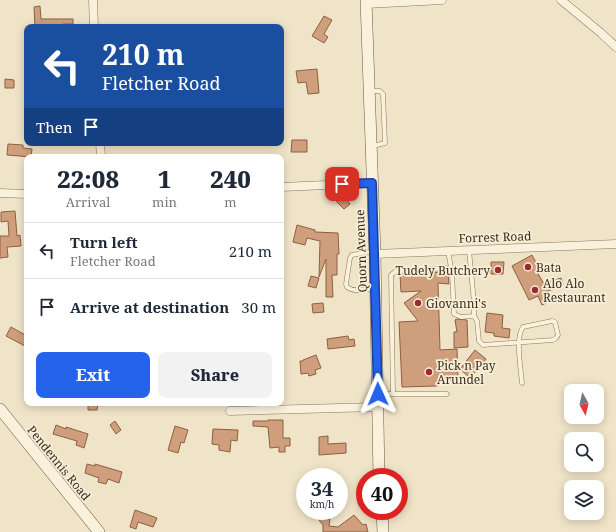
<!DOCTYPE html>
<html lang="en">
<head>
<meta charset="utf-8">
<style>
	:root { --surface:#fff; --page:#f2f2f3; --text:#1f2937; --muted:#747a83; --line:#e0e1e3; --accent:#2563eb }
	body { margin:0; font-family:"Noto Serif",serif; background:var(--page); color:var(--text); height:100vh; display:flex; flex-direction:column; font-size:15px; white-space:nowrap }
	* { box-sizing:border-box; margin:0 }
	p { font-size:13px; color:var(--muted) }
	.icon { flex:none; width:22px; height:22px; fill:none; stroke:currentColor; stroke-width:2; stroke-linecap:round; stroke-linejoin:round }
	.map { position:relative; flex:1; overflow:hidden }
	.sheet { position:absolute; left:24px; top:154px; width:260px; height:252px; display:flex; flex-direction:column; background:var(--surface); border-radius:8px; box-shadow:0 2px 10px #0003 }
	.sheet>* { flex:none }
	.top-card { position:absolute; left:24px; top:24px; width:260px; height:122px; border-radius:8px; box-shadow:0 2px 10px #0003; background:#1a4fa0; color:#fff; overflow:hidden }
	.needle { width:26px; rotate:172deg }
	.tools { position:absolute; left:564px; top:384px; display:grid; gap:8px }
	.tools a { display:grid; place-items:center; width:40px; height:40px; border-radius:8px; background:var(--surface); box-shadow:0 2px 10px #0003; font-size:20px }
	.speed { position:absolute; left:296px; top:468px; display:flex; gap:8px; font-size:20px; font-weight:700; text-align:center }
	.speed>* { display:grid; place-content:center; width:52px; height:52px; border-radius:50%; background:var(--surface); box-shadow:0 2px 10px #0003; line-height:1 }
	.speed small { font-size:10px; font-weight:400 }
	.speed .limit { border:6px solid #d22; background:#fff; color:#111 }
	.pin { position:absolute; display:grid; place-items:center; width:34px; height:34px; color:#fff; margin:-17px; border-radius:8px; box-shadow:0 2px 6px #0006 }
	.me { position:absolute; width:44px; margin:-22px; rotate:359deg; stroke-linejoin:round; filter:drop-shadow(0 0 3px #0008) }
	.turn { display:flex; align-items:center; gap:14px; height:84px; padding:0 12px; font-size:18px }
	.turn .icon { width:52px; height:52px; stroke-width:2.5 }
	.turn b { display:block; font-size:28px; line-height:34px }
	.then { display:flex; align-items:center; height:38px; padding:0 12px; background:#0003; gap:8px; font-size:15px }
	.eta { display:flex; justify-content:space-evenly; align-items:center; height:68px; text-align:center }
	.eta b { font-size:24px; font-weight:800; line-height:28px }
	.primary-button { display:flex; gap:8px; margin-top:auto; padding:8px 12px }
	.primary-button a { flex:1; height:46px; border-radius:8px; background:var(--accent); color:#fff; font-size:16px; font-weight:800; line-height:46px; text-align:center }
	.primary-button a+a { background:var(--page); color:var(--text) }
	ul { padding:0; list-style:none }
	li { display:flex; align-items:center; gap:12px; height:56px; padding:0 12px; border-top:1px solid var(--line) }
	li div { flex:1 }
	li b { display:block; font-size:15px }
	li em { font-style:normal }
	.map>svg:first-child { display:block }
</style>
</head>
<body>
<div class="map">
<svg width="616" height="532" viewBox="0 0 616 532">
	<rect width="100%" height="100%" fill="#f0e4c8"/>
	<!-- building -->
	<path fill="#cf9f7d" stroke="#8d5f41" d="M 40,6 L 41,19 L 73,19 L 73,24 L 63,24 L 63,27 L 35,27 L 34,7 Z
		M 324,16 L 332,20 L 324,34 L 328,37 L 324,43 L 312,36 Z
		M 317,69 L 319,93 L 308,94 L 306,82 L 298,83 L 296,71 Z
		M 5,79 L 14,80 L 14,88 L 5,88 Z
		M 292,140 L 307,140 L 307,152 L 291,152 Z
		M 8,144 L 23,145 L 23,148 L 32,149 L 31,157 L 7,155 Z
		M 343,195 L 350,204 L 344,209 L 336,201 Z
		M 15,211 L 17,236 L 20,235 L 21,246 L 7,247 L 8,257 L 0,258 L 0,236 L 9,236 L 8,221 L 1,222 L 1,212 Z
		M 297,225 L 315,230 L 315,232 L 338,233 L 339,254 L 337,254 L 337,275 L 332,275 L 333,297 L 326,297 L 326,259 L 319,277 L 320,241 L 307,238 L 305,245 L 293,242 Z
		M 532,255 L 540,270 L 537,272 L 544,284 L 561,278 L 563,285 L 543,293 L 548,302 L 542,305 L 538,296 L 529,300 L 512,266 Z
		M 491,262 L 504,262 L 503,274 L 491,274 Z
		M 442,272 L 448,272 L 449,284 L 438,283 L 440,350 L 457,349 L 458,380 L 442,381 L 437,386 L 402,387 L 399,322 L 418,321 L 404,303 L 421,291 L 401,292 L 400,274 Z
		M 311,276 L 319,278 L 316,288 L 308,286 Z
		M 323,303 L 324,312 L 313,313 L 312,304 Z
		M 487,313 L 503,315 L 502,328 L 510,329 L 509,338 L 494,336 L 494,333 L 485,332 Z
		M 457,319 L 467,320 L 468,347 L 454,348 L 454,332 L 457,332 L 455,320 Z
		M 11,327 L 27,336 L 27,342 L 25,346 L 6,336 Z
		M 348,336 L 349,340 L 354,339 L 355,346 L 328,349 L 327,339 Z
		M 475,350 L 486,359 L 470,378 L 460,369 Z
		M 316,355 L 321,368 L 315,370 L 316,374 L 309,376 L 308,373 L 301,374 L 300,361 L 303,361 L 303,360 Z
		M 88,403 L 98,403 L 97,410 L 88,410 Z
		M 268,420 L 283,420 L 283,438 L 290,438 L 290,446 L 285,446 L 285,452 L 279,452 L 279,447 L 270,448 L 268,427 L 253,426 L 253,421 L 268,421 Z
		M 115,421 L 121,430 L 116,434 L 110,425 Z
		M 56,425 L 66,429 L 66,427 L 88,434 L 84,448 L 76,445 L 77,441 L 53,434 Z
		M 175,426 L 188,430 L 184,443 L 181,442 L 178,453 L 168,450 Z
		M 213,429 L 238,430 L 237,441 L 231,440 L 230,452 L 219,450 L 219,445 L 212,444 Z
		M 328,436 L 328,444 L 346,443 L 346,453 L 319,455 L 319,437 Z
		M 87,464 L 95,466 L 95,464 L 122,472 L 119,483 L 108,479 L 106,484 L 98,482 L 99,478 L 85,473 Z
		M 135,510 L 157,518 L 153,527 L 138,522 L 136,529 L 130,527 Z
		M 354,515 L 363,525 L 366,524 L 368,532 L 323,532 L 323,525 L 319,520 L 320,519 L 330,519 L 329,526 L 338,527 Z"/>
	<g fill="none" stroke-linecap="round" stroke-linejoin="round">
		<!-- lane casing -->
		<g stroke="#8d765c" stroke-width="5">
			<path id="lane" d="M 369,91 L 380,91 L 383,94 L 385,143 L 373,146
				M 469,250 L 474,302 L 474,316
				M 374,251 L 352,255 L 350,258 L 346,284 L 347,287 C 355,293 365,289 375,288
				M 448,251 L 452,273 L 454,314 L 461,317 L 474,316 L 477,321 L 479,341 L 483,345 L 553,340 L 556,338 L 558,335 L 555,322 L 552,321 L 523,327 C 515,337 521,370 522,383
				M 378,394 L 393,394 L 391,275 L 396,271 L 451,268
				M 393,394 L 447,394"/>
		</g>
		<!-- street casing -->
		<g stroke="#8d765c" stroke-width="9">
			<path id="street" d="M 93,0 L 94,27
				M 561,0 L 601,33 L 616,47
				M 366,4 L 442,0
				M 100,143 L 101,157
				M 281,187 L 372,183
				M 0,193 L 27,194
				M 375,254 L 616,244
				M 230,411 L 377,407"/>
		</g>
		<!-- secondary casing -->
		<g stroke="#6f573f" stroke-width="12">
			<path id="secondary" d="M 366,0 L 375,254 L 379,477
				M 0,409 L 99,532
				M 382,511 L 383,532"/>
		</g>
		<!-- lane -->
		<use href="#lane" stroke="#faf1dc" stroke-width="4"/>
		<!-- street -->
		<use href="#street" stroke="#faf1dc" stroke-width="8"/>
		<!-- secondary -->
		<use href="#secondary" stroke="#faf1dc" stroke-width="11"/>
	</g>
	<g fill="none" stroke-linecap="round" stroke-linejoin="round">
		<!-- route casing -->
		<g stroke="#184099" stroke-width="10">
			<path id="route" d="M 342,184 L 372,183 L 378,394"/>
		</g>
		<!-- route -->
		<use href="#route" stroke="#2563eb" stroke-width="7"/>
	</g>
	<!-- markers -->
	<g fill="#9e2a2b" stroke="#f7eed8" stroke-width="1.5">
		<circle cx="528" cy="267" r="4"/>
		<circle cx="498" cy="270" r="4"/>
		<circle cx="535" cy="290" r="4"/>
		<circle cx="418" cy="303" r="4"/>
		<circle cx="429" cy="372" r="4"/>
	</g>
	<g text-anchor="middle" dominant-baseline="central" stroke-width="3.5" stroke-linejoin="round" paint-order="stroke">
		<!-- street labels -->
		<g font-size="12" fill="#3d2e20" stroke="#f7eed8">
			<text transform="translate(495 237) rotate(-2)">Forrest Road</text>
			<text transform="translate(361 251) rotate(-92)">Quorn Avenue</text>
			<text transform="translate(59 463) rotate(51)">Pendennis Road</text>
		</g>
		<!-- poi labels -->
		<g font-size="12" fill="#3d2e20" stroke="#f7eed8" text-anchor="start">
			<text x="536" y="267">Bata</text>
			<text x="490" y="270" text-anchor="end">Tudely Butchery</text>
			<text x="543" y="283">Alo Alo<tspan x="543" dy="14">Restaurant</tspan></text>
			<text x="426" y="303">Giovanni's</text>
			<text x="437" y="365">Pick n Pay<tspan x="437" dy="14">Arundel</tspan></text>
		</g>
	</g>
</svg>
<div class="tools">
<a><svg class="needle" viewBox="-14 -14 28 28"><path d="M0-13l5 13h-10z" fill="#e53935"/><path d="M0 13l5-13h-10z" fill="#747a83"/></svg></a>
<a><svg class="icon" aria-label="search" viewBox="0 0 24 24"><circle cx="10" cy="10" r="6"/><path d="M15 15l6 6"/></svg></a>
<a><svg class="icon" aria-label="layers" viewBox="0 0 24 24"><path d="M12 4l9 5-9 5-9-5zM3 14l9 5 9-5"/></svg></a>
</div>
<div class="speed"><div>34<small>km/h</small></div><div class="limit">40</div></div>
<div class="pin" style="left:342px;top:184px;background:#d93025"><svg class="icon" aria-label="arrive" viewBox="0 0 24 24"><path d="M6 21V4h12l-3 4 3 4H6"/></svg></div>
<svg class="me" style="left:378px;top:394px" viewBox="-20 -20 40 40"><path d="M0-17L14 15 0 8-14 15z" fill="#2563eb" stroke="#fff" stroke-width="4"/></svg>
<div class="top-card">
<div class="turn"><svg class="icon" aria-label="left" viewBox="0 0 24 24"><path d="M17 20v-9H6M10 6l-5 5 5 5"/></svg><div><b>210 m</b>Fletcher Road</div></div>
<div class="then">Then<svg class="icon" aria-label="arrive" viewBox="0 0 24 24"><path d="M6 21V4h12l-3 4 3 4H6"/></svg></div>
</div>
<section class="sheet">
<div class="eta">
<div><b>22:08</b><p>Arrival</p></div>
<div><b>1</b><p>min</p></div>
<div><b>240</b><p>m</p></div>
</div>
<ul>
<li><svg class="icon" aria-label="left" viewBox="0 0 24 24"><path d="M17 20v-9H6M10 6l-5 5 5 5"/></svg><div><b>Turn left</b><p>Fletcher Road</p></div><em>210 m</em></li>
<li><svg class="icon" aria-label="arrive" viewBox="0 0 24 24"><path d="M6 21V4h12l-3 4 3 4H6"/></svg><div><b>Arrive at destination</b></div><em>30 m</em></li>
</ul>
<div class="primary-button"><a>Exit</a><a>Share</a></div>
</section>
</div>
</body>
</html>
